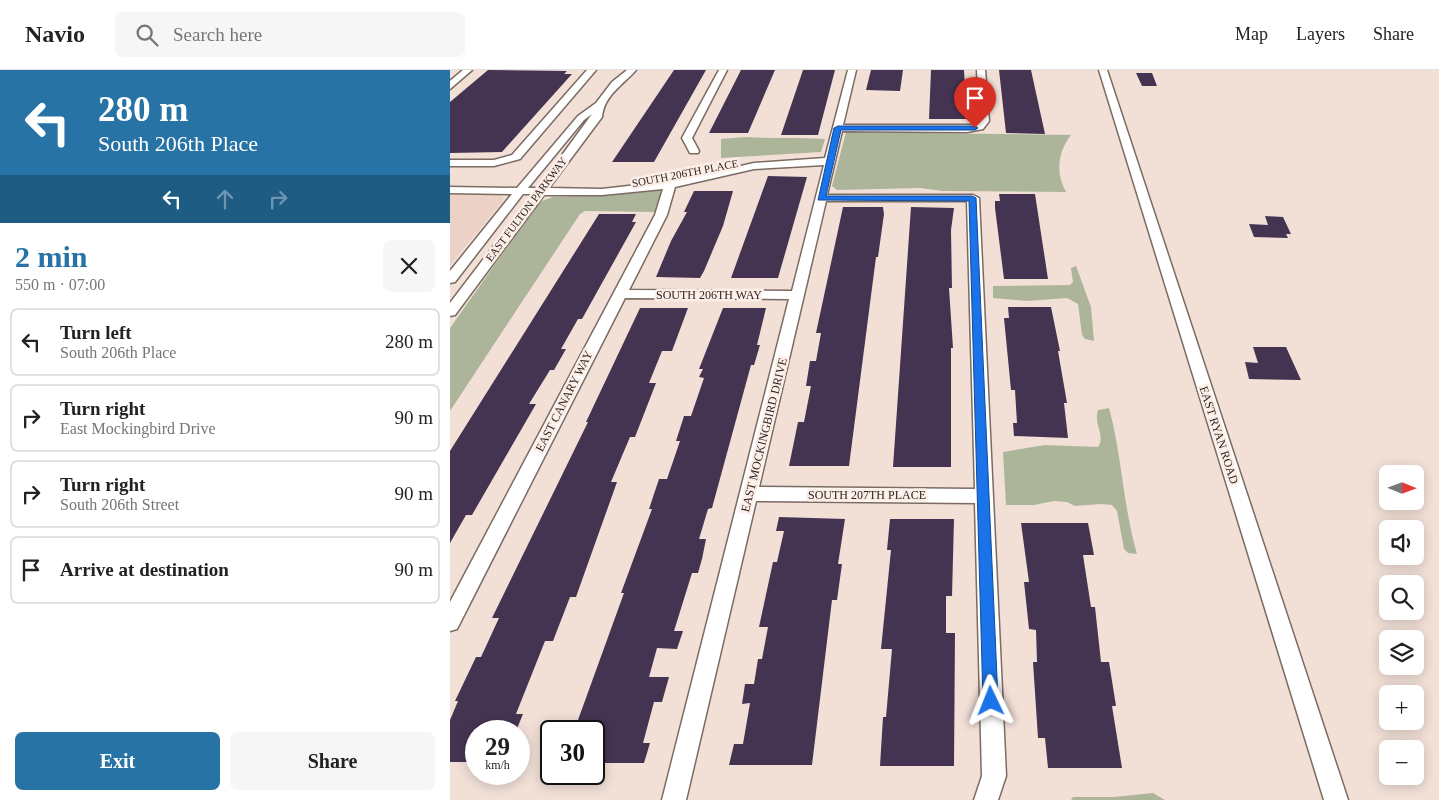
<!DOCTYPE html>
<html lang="en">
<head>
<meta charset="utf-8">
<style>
	:root { --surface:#fff; --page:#f6f6f6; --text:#222; --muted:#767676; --line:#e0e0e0; --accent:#2773a6 }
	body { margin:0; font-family:Georgia,serif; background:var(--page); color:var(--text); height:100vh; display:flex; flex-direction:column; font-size:19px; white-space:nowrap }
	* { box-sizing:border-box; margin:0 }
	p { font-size:16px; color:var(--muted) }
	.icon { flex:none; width:28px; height:28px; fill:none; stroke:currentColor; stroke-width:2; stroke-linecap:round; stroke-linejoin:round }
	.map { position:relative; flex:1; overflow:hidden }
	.side { display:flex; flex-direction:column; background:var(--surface); width:450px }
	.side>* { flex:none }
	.top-card { background:#2773a6; color:#fff; overflow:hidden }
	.needle { width:32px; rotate:91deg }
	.controls { position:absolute; left:929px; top:395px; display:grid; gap:10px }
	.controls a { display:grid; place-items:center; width:45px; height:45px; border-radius:8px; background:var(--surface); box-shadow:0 2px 12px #0003; font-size:25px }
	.speed { position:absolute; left:15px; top:650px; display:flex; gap:10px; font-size:25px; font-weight:700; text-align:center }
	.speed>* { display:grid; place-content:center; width:65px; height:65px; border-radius:50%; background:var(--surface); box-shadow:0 2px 12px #0003; line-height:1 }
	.speed small { font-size:12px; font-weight:400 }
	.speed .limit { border:2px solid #111; border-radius:8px; background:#fff; color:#111 }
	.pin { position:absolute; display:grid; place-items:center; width:42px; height:42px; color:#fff; margin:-51px -21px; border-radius:50% 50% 50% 0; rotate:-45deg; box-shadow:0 0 5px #0007 }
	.pin .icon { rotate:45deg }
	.me { position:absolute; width:55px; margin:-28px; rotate:358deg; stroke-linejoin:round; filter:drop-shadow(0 0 4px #0008) }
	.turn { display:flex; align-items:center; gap:18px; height:105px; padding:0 15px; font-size:22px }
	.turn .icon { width:65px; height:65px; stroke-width:2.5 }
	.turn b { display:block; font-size:35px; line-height:42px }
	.lanes { display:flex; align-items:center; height:48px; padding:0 15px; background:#0003; justify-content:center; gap:25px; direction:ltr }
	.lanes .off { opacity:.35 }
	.round { display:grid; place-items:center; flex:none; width:52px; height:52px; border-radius:8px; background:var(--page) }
	.headline { display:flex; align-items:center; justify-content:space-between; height:85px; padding:0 15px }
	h1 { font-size:30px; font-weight:800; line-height:38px; color:var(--accent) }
	.cta { display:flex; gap:10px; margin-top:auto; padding:10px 15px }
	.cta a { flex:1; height:58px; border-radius:8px; background:var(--accent); color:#fff; font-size:20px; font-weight:800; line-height:58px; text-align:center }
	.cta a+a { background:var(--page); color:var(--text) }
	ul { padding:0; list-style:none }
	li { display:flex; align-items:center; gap:15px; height:68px; margin:0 10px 8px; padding:0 5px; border:2px solid var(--line); border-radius:8px }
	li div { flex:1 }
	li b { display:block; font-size:19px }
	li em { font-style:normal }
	header { display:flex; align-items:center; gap:30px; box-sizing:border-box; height:70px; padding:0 25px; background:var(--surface); border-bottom:1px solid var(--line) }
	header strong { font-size:24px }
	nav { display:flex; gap:28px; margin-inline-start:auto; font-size:18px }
	.search { width:350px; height:45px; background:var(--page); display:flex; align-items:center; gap:12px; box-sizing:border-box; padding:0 18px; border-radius:8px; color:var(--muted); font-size:19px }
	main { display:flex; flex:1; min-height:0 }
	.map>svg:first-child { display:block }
</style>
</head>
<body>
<header>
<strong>Navio</strong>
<div class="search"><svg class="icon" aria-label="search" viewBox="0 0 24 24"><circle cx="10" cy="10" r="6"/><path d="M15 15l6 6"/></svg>Search here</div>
<nav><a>Map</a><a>Layers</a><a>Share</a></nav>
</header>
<main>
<section class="side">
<div class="top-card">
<div class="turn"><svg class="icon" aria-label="left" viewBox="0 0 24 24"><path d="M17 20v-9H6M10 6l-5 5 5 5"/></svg><div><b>280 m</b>South 206th Place</div></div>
<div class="lanes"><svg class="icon" aria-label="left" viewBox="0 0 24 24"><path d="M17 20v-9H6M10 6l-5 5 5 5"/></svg><svg class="icon off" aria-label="ahead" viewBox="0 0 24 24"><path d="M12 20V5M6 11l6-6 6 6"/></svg><svg class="icon off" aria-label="right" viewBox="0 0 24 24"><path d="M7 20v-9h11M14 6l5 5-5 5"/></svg></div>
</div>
<div class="headline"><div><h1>2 min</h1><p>550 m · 07:00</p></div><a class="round"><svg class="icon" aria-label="close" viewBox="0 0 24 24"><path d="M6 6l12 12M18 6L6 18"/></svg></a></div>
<ul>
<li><svg class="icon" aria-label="left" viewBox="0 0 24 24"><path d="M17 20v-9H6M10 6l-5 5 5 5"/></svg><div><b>Turn left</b><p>South 206th Place</p></div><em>280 m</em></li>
<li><svg class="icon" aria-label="right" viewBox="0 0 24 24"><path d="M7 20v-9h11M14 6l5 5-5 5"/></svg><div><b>Turn right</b><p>East Mockingbird Drive</p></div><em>90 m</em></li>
<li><svg class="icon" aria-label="right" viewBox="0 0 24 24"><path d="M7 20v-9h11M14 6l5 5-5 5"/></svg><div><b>Turn right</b><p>South 206th Street</p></div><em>90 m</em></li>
<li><svg class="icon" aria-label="arrive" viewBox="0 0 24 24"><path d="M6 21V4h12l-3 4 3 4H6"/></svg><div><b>Arrive at destination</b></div><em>90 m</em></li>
</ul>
<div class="cta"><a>Exit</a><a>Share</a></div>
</section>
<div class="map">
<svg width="989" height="730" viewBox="0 0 989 730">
	<rect width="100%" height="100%" fill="#f2e0d7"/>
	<!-- built -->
	<path fill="#ebd1c6" d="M 0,124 L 41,124 L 53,127 L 53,131 L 0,195 Z"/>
	<!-- green -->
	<path fill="#acb599" d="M 396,62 L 621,65 C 608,82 605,102 616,122 L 493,121 L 470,118 L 387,120 L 382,116 Z
		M 296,67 C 323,69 349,67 375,69 L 371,82 L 271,88 L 271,69 Z
		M 213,119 L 205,142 L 135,141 L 130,144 L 0,341 L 0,258 L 89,132 L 103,127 L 161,125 Z
		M 626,196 L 641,237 L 644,271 L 635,269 L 632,265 L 628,234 L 617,228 L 577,231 L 543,228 L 543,216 L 620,215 L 623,212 L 621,198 Z
		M 659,338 C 672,386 673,436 687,484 L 678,483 L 674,479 L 667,441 L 662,435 L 651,434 L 625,436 L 617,432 L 604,431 L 584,435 L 556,435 L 553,382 L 595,375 L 648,377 C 656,366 643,353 648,340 Z
		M 703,723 L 715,730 L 621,730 L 623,727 L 664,727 Z"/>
	<!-- building -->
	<path fill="#453451" d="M 38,0 L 117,1 L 114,4 L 122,4 L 52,82 L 0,83 L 0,32 Z
		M 224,0 L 256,0 L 204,92 L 162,92 Z
		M 291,0 L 325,0 L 298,63 L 259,63 Z
		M 353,0 L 385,0 L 368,65 L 331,65 Z
		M 421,0 L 453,0 L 450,21 L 416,20 Z
		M 481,0 L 514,0 L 517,49 L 479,49 Z
		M 549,0 L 581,0 L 595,64 L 556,63 Z
		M 686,3 L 702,3 L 707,16 L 692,16 Z
		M 318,106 L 357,107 L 328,208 L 281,208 Z
		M 244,121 L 283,121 L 273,156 L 254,201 L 250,208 L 206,207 L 221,171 L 237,142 L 234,142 Z
		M 549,124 L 585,124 L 598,209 L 554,209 L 545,138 L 545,131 L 550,131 Z
		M 393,137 L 433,137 L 434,144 L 428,187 L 426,187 L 399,396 L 339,396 L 348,352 L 354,352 L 361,316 L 356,316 L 360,291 L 366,291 L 371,263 L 366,263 Z
		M 461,137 L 504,138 L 501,160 L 502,218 L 499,218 L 503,278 L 501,278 L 501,397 L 443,397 Z
		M 149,144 L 186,144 L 182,152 L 186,152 L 132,249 L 128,249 L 111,279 L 116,279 L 104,300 L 100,300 L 79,334 L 86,334 L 22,445 L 16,445 L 0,473 L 0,381 Z
		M 815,146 L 833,147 L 841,164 L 836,164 L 838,168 L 804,167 L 799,154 L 818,155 Z
		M 558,237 L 601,237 L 610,281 L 608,281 L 617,333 L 614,333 L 618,368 L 564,366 L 563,353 L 567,353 L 566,337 L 565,320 L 561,320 L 554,248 L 559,248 Z
		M 190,238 L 238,238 L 222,281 L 212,281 L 199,313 L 206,313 L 185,367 L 180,367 L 161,412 L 167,412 L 126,527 L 120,527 L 103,571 L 95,571 L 66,644 L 73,644 L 66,661 L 26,661 L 26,692 L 0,692 L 0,650 L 8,631 L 5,631 L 26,587 L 31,587 L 49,548 L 42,548 L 138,352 L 136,352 Z
		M 273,238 L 316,238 L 307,275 L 310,275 L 304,295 L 301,295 L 262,438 L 258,439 L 249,469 L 256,469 L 252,489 L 248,503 L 242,503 L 224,561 L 233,561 L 227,579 L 207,578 L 199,607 L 219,607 L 212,632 L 204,632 L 193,673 L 200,673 L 194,693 L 144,693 L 144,661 L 124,661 L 174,523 L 171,523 L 202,439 L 199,439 L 209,409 L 217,409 L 230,371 L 226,371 L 234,346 L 241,346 L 254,308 L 249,307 L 253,299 L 249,299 Z
		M 803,277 L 836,277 L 851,310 L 799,309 L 795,292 L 808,293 Z
		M 329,447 L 395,449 L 388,494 L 392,494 L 387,530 L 382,530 L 362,695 L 279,695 L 284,674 L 293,674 L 300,633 L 292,634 L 295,614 L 304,614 L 308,589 L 312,589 L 318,557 L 309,557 L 323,492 L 327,492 L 334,461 L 326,461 Z
		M 440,449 L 504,449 L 502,526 L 496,526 L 496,563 L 505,563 L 504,696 L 430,696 L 433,647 L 436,647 L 442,579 L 431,579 L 441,480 L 437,480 Z
		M 571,453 L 638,453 L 644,485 L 633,485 L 641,537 L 645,537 L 651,592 L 659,592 L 666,636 L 662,636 L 672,698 L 598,698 L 595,668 L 588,668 L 583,592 L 587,592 L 586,560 L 579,559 L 574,512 L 579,512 Z"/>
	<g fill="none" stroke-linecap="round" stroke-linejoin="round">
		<!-- street casing -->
		<g stroke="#7a6b63" stroke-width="3">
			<path id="street" d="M 13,0 L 22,0 L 0,19 L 0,11 Z
				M 137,0 L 146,0 L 70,89 L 44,96 L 0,96 L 0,90 L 44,90 L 62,85 Z
				M 177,0 L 186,0 C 173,15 154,25 152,47 L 99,118 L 152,119 L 214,112 L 213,108 L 218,105 L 222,106 L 224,111 L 304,93 L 375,88 L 398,0 L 406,0 L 393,55 L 527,55 L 529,51 L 527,0 L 535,0 L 539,51 L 533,59 L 517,62 L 392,61 L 377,125 L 523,125 L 529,128 L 556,706 L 548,730 L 524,730 L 532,706 L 525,433 L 306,431 L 236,730 L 212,730 L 339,229 L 175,228 L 7,559 L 0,561 L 0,532 L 205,145 L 213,119 L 152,125 L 94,125 L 5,245 L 0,246 L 0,233 L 83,124 L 73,124 L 5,212 L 0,213 L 0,201 L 62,124 L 0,123 L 0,117 L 67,118 L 128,46 L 146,33 L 162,12 ZM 142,44 L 88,118 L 78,118 L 134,50 ZM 374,95 L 342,221 L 179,220 L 217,145 L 225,117 L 304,99 ZM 376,131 L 517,131 L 525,419 L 309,417 Z
				M 269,0 L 277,0 L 242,68 L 249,81 L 248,83 L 240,83 L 232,68 Z
				M 649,0 L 657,0 L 898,730 L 874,730 Z"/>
		</g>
		<!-- street -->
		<use href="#street" fill="#fff" fill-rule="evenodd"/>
	</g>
	<!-- route -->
	<path fill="#1a73e8" stroke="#114b97" d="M 388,56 L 525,56 L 528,58 L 525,60 L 391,60 L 376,126 L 522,126 L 526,128 L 548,631 L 546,637 L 541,639 L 535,637 L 533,631 L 519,131 L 368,130 L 384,58 Z"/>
	<g text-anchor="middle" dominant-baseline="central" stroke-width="5" stroke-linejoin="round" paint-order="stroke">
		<!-- far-street labels -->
		<g font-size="11" fill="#2c2522" stroke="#fdeee7">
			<text transform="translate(235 103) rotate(-11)">SOUTH 206TH PLACE</text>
			<text transform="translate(76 139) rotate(-53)">EAST FULTON PARKWAY</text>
		</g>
		<!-- street labels -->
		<g font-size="12" fill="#2c2522" stroke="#fdeee7">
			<text x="259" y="225">SOUTH 206TH WAY</text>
			<text transform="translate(114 331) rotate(-63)">EAST CANARY WAY</text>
			<text transform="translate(314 365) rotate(-76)">EAST MOCKINGBIRD DRIVE</text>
			<text transform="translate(769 365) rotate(72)">EAST RYAN ROAD</text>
			<text x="417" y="425">SOUTH 207TH PLACE</text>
		</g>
	</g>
</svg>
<div class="controls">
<a><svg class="needle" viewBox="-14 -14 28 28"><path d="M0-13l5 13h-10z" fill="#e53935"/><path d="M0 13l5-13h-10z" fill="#767676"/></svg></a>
<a><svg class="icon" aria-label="sound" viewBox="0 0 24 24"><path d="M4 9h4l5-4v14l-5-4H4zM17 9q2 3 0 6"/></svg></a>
<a><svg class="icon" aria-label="search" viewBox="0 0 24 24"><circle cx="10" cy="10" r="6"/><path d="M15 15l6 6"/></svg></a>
<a><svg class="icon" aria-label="layers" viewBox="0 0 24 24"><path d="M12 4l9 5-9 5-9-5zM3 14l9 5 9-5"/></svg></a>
<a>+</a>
<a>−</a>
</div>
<div class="speed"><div>29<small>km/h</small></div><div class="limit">30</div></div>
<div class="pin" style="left:525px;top:58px;background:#d93025"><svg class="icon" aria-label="arrive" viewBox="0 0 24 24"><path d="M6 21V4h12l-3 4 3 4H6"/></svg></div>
<svg class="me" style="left:541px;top:631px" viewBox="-20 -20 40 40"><path d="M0-17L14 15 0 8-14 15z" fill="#1a73e8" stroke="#fff" stroke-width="4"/></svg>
</div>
</main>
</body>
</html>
